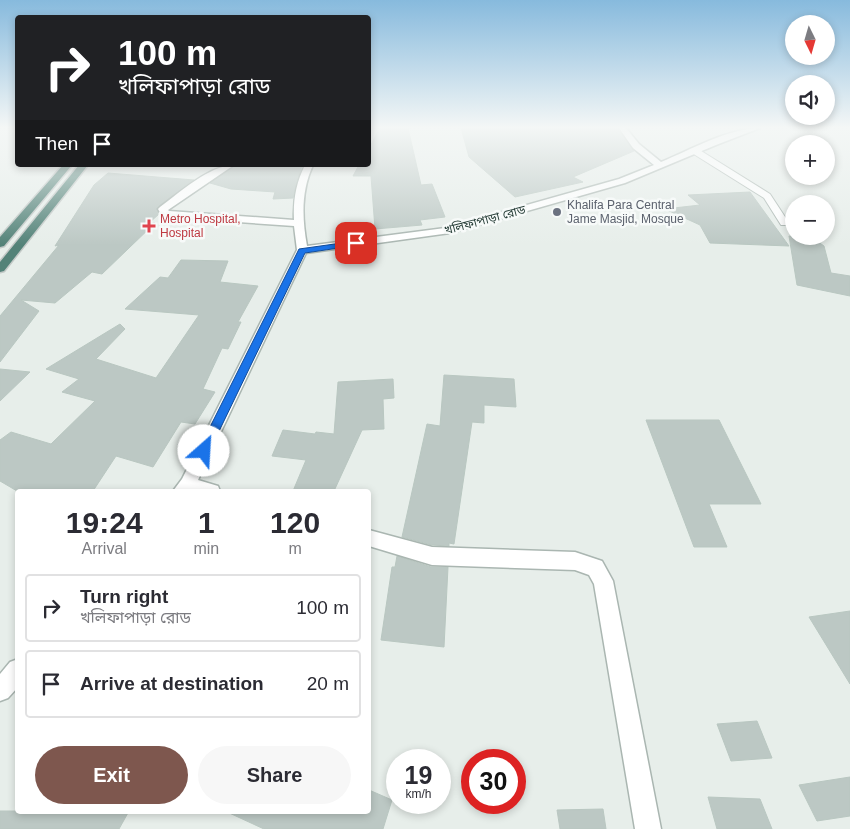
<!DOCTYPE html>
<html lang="en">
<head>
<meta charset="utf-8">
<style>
	:root { --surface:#fff; --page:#f7f7f7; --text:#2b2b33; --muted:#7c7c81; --line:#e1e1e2; --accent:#7e574e }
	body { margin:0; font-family:Arial,"Noto Sans Bengali",sans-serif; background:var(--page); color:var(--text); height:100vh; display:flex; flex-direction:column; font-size:19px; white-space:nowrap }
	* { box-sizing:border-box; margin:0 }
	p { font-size:16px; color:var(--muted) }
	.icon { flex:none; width:28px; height:28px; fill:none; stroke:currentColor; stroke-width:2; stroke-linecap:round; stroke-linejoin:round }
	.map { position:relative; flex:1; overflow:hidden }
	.drawer { position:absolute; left:15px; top:489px; width:356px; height:325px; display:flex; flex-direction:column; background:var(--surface); border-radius:5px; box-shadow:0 2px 8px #0003 }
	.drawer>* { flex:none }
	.guide { position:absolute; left:15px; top:15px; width:356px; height:152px; border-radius:5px; box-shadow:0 2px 8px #0003; background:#202124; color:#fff; overflow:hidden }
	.needle { width:32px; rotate:175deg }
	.fabs { position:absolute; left:785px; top:15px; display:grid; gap:10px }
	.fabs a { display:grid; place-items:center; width:50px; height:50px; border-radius:50%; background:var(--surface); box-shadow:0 2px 8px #0003; font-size:25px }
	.speed { position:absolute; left:386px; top:749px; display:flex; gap:10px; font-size:25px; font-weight:700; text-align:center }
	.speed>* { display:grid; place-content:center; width:65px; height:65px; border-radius:50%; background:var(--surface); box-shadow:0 2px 8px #0003; line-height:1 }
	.speed small { font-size:12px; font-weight:400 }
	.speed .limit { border:8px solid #d22; background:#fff; color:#111 }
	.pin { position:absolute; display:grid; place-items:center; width:42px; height:42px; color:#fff; margin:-21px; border-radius:10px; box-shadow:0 2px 8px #0006 }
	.me { position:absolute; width:55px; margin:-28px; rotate:26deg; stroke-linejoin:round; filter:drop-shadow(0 0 4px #0008) }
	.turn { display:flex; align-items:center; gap:18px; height:105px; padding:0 20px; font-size:22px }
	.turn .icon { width:65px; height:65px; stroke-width:2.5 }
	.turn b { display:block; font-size:35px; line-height:42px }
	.then { display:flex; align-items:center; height:48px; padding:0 20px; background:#0003; gap:10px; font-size:19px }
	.eta { display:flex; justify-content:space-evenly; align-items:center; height:85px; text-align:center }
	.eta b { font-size:30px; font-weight:600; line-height:35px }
	.action { display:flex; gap:10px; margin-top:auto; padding:10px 20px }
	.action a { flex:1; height:58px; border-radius:30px; background:var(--accent); color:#fff; font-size:20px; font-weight:600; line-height:58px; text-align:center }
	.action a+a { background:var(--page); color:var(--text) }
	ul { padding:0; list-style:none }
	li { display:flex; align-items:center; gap:15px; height:68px; margin:0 10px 8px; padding:0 10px; border:2px solid var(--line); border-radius:5px }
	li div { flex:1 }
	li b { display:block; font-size:19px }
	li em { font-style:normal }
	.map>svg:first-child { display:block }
</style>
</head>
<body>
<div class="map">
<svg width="850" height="829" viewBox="0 0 850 829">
	<rect width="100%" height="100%" fill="#e7eeea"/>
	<!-- building -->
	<path fill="#bcc8c4" stroke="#b9c7c1" d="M 380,128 L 408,128 L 421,185 L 432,184 L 445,217 L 420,220 L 422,225 L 375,229 L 371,176 L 353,176 L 359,165 L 369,165 L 369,148 Z
		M 461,128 L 617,128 L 634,151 L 573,177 L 583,182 L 515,197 L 469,157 Z
		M 236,165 L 302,165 L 293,198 L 273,199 L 275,192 L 231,189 L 210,183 Z
		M 108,173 L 194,180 L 157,208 L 159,214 L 149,223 L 155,223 L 102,274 L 92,272 L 55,303 L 21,300 L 39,311 L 0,362 L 0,316 L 59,245 L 55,246 L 94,185 Z
		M 750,192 L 789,246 L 710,243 L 700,225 L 665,209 L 700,205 L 688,195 Z
		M 789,236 L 817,241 L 824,246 L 831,273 L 850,276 L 850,296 L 797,285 Z
		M 181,260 L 228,261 L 220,282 L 258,286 L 238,322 L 241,322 L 228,349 L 222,348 L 203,389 L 215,392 L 195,424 L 181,422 L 153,467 L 116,456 L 93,491 L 17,491 L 0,481 L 0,440 L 11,432 L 51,444 L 95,401 L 62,392 L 79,379 L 46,369 L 120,324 L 125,329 L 96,359 L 156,378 L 199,315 L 125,309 L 160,277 L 168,278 Z
		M 0,369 L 30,372 L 0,401 Z
		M 444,375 L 514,379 L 516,407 L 484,405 L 484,423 L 472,422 L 454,544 L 449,543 L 449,546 L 432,545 L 402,537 L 427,424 L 440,426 Z
		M 393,379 L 394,398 L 383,399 L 384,429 L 362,430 L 334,491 L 293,491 L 306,460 L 272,456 L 283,430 L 315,434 L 316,432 L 334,434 L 338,382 Z
		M 646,420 L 719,420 L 761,504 L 709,504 L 727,547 L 694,547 Z
		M 397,556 L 431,567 L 448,567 L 444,647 L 381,640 L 392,567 L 395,567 Z
		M 850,611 L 850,684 L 809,617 Z
		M 757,721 L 772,758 L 731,761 L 717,724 Z
		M 850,777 L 850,816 L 817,821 L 799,785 Z
		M 369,790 L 392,800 L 383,829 L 264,829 L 225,811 L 369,811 Z
		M 708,797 L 760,799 L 772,829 L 717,829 Z
		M 603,809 L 606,829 L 560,829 L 557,810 Z
		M 0,811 L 129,811 L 119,829 L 0,829 Z"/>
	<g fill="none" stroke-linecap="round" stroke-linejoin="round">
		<!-- service casing -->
		<g stroke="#aab6b1" stroke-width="2">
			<path id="service" d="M 692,149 L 698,149 L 770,194 L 789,223 L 787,225 L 781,225 L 764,198 L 692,153 Z"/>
		</g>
		<!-- minor casing -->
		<g stroke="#aab6b1" stroke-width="3">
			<path id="minor" d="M 619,128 L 626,128 L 639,144 L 661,162 C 690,150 729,128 760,128 L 716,145 L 625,183 L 450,233 L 306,253 L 198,480 L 218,486 L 220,491 L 173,491 L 182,479 L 297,250 L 294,226 L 165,217 L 162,216 L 158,209 L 160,207 C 179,193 210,165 234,165 L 168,210 L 169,211 L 294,220 C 293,200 296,183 305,165 L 313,165 C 301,191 302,218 307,246 L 445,228 L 619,179 L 654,165 L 633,148 Z
				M 369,530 L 432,547 L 575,552 L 602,561 L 613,581 L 661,829 L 635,829 L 594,584 L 589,575 L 575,570 L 432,565 L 369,546 Z
				M 18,659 L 18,687 L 8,698 L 0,701 L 0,674 L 10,662 Z"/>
		</g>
		<!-- trunk casing -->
		<g stroke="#c3c9c7" stroke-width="3">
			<path id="trunk" d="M 63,165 L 72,165 L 4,246 L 0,247 L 0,237 Z
				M 79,165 L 88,165 L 4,271 L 0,272 L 0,262 Z"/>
		</g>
		<!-- service -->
		<use href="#service" fill="#fff" fill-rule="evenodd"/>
		<!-- minor -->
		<use href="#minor" fill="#fff" fill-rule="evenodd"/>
		<!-- trunk -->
		<use href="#trunk" fill="#538278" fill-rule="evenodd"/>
	</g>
	<!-- sky -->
	<linearGradient id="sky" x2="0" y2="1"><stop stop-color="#87badd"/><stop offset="0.52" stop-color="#f4f7f6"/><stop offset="1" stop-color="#f4f7f6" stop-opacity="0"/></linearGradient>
	<rect width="850" height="245" fill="url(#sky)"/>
	<!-- route -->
	<path fill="#1a73e8" stroke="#114b97" d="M 356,241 L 359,241 L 359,245 L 305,253 L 208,454 L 200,454 L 198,451 L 299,249 Z"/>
	<!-- markers -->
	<circle fill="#6b7280" stroke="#f7faf9" stroke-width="2" cx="557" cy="212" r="5"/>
	<path fill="#e0444e" stroke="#f7faf9" stroke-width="2" d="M146.5 218.5h5v5h5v5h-5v5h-5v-5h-5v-5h5z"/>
	<g text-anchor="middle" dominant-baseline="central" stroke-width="5" stroke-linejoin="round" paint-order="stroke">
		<!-- far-worship labels -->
		<g font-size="12" fill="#5b616d" stroke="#f7faf9" text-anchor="start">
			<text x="567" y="205">Khalifa Para Central<tspan x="567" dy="14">Jame Masjid, Mosque</tspan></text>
		</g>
		<!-- far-health labels -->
		<g font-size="12" fill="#be3a42" stroke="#f7faf9" text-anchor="start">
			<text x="160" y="219">Metro Hospital,<tspan x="160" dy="14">Hospital</tspan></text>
		</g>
		<!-- far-street labels -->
		<g font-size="12" fill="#273e38" stroke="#f7faf9">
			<text transform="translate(485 220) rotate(-15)">খলিফাপাড়া রোড</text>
		</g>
	</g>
</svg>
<div class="fabs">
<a><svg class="needle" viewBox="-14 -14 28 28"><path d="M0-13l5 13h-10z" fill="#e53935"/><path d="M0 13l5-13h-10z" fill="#7c7c81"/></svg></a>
<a><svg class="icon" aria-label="sound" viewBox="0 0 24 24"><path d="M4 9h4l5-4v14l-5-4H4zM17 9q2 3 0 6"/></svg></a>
<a>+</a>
<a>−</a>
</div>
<div class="speed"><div>19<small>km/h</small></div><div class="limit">30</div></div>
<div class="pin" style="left:356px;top:243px;background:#d93025"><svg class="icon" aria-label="arrive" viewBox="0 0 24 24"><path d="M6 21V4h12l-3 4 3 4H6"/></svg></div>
<svg class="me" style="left:204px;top:451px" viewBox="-20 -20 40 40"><circle r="19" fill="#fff"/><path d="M0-13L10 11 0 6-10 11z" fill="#1a73e8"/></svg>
<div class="guide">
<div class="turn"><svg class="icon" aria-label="right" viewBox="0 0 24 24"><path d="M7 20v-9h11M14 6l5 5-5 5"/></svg><div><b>100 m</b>খলিফাপাড়া রোড</div></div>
<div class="then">Then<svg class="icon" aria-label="arrive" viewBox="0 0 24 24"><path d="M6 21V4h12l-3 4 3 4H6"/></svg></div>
</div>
<section class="drawer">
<div class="eta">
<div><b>19:24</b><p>Arrival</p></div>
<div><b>1</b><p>min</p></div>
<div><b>120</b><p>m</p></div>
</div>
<ul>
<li><svg class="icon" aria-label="right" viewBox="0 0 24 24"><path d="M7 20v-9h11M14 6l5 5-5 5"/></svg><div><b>Turn right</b><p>খলিফাপাড়া রোড</p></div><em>100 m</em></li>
<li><svg class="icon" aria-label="arrive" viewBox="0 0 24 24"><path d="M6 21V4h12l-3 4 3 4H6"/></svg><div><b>Arrive at destination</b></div><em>20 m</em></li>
</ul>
<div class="action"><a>Exit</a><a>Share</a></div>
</section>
</div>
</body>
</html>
